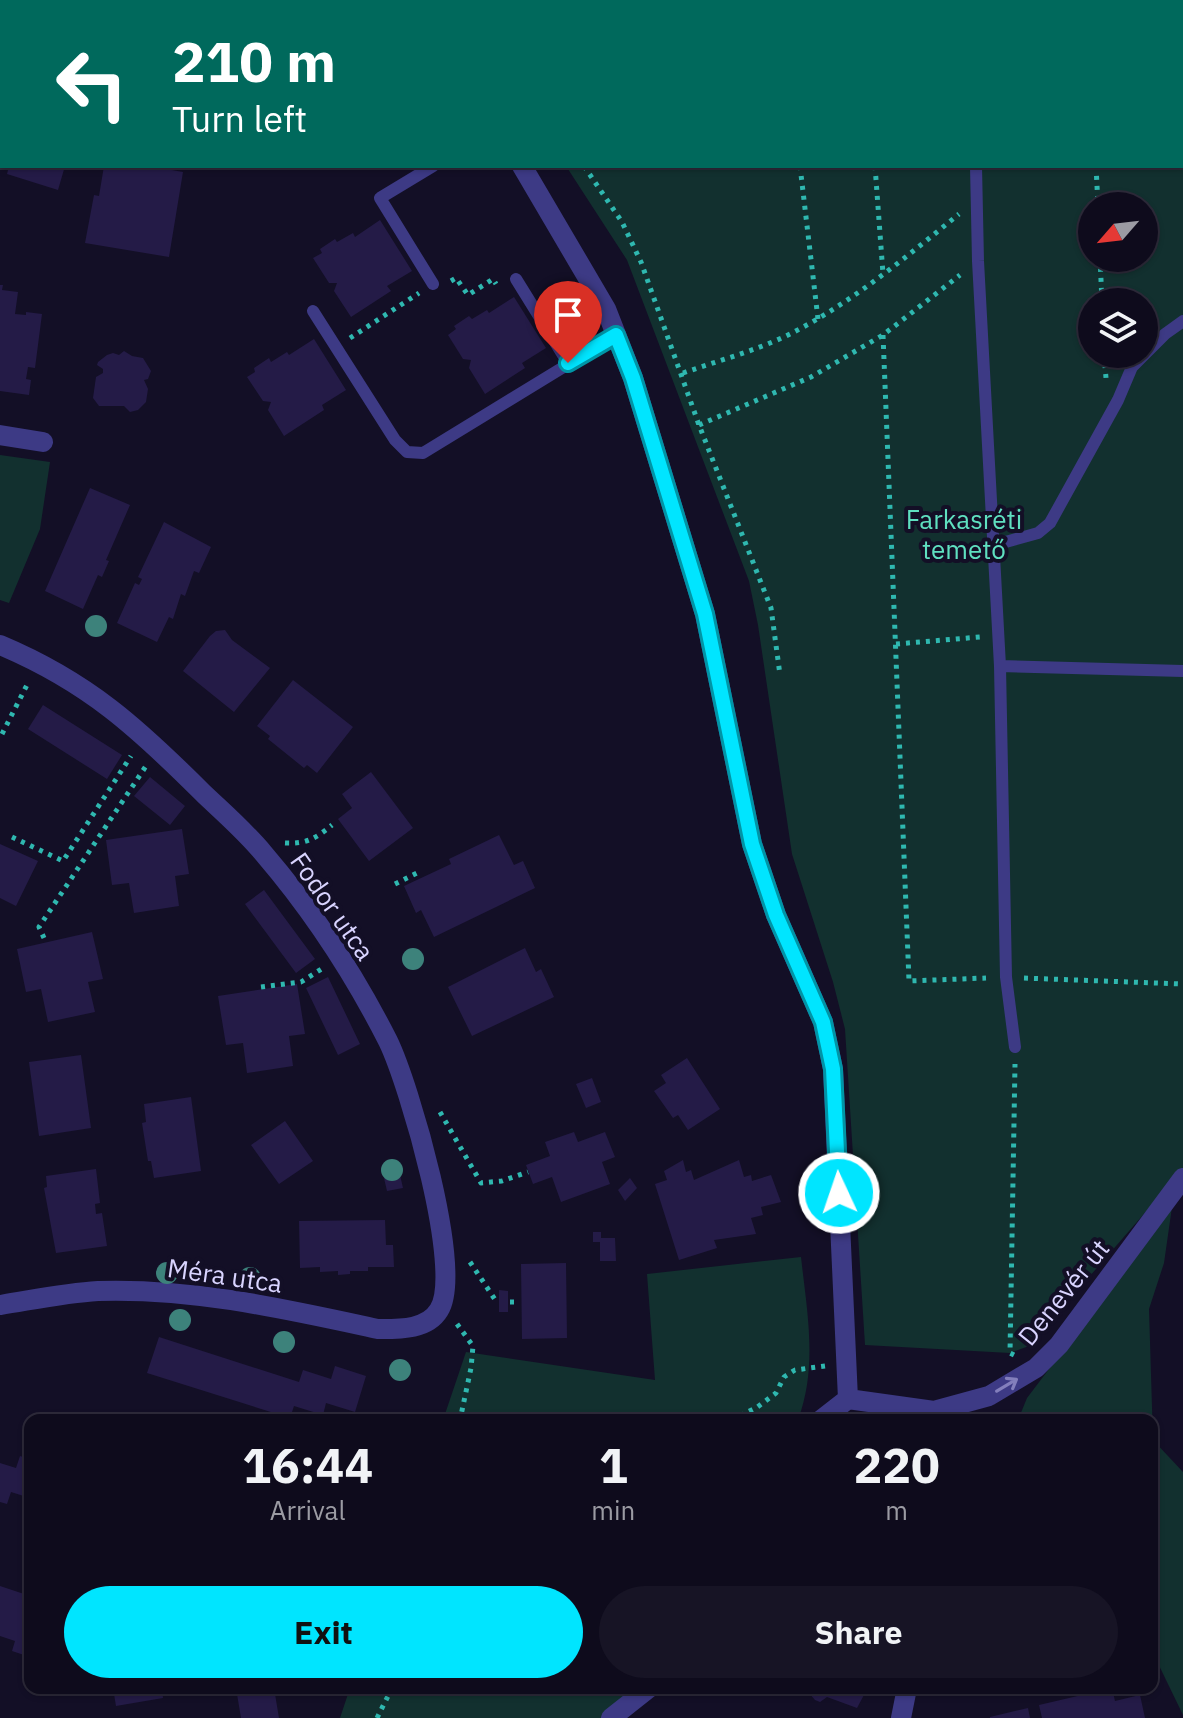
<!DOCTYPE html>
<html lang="en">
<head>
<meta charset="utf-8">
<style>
	:root { --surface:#0e0b1c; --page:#171425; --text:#f1f3f6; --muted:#9b9ba3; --line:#2e2b3b; --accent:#00e5ff }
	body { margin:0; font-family:"IBM Plex Sans",sans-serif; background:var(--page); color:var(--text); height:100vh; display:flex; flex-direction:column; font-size:30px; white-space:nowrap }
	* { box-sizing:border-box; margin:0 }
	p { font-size:26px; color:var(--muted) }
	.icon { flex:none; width:44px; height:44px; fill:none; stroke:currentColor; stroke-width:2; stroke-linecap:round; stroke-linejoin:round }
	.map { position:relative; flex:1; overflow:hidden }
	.drawer { position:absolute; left:24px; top:1414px; width:1134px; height:280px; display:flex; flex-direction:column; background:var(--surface); border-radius:16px; box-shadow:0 2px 6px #0004,0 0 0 2px var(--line) }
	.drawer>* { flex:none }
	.guide { position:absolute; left:0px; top:0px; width:1184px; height:168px; box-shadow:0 2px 6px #0004,0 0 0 2px var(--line); background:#00695c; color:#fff; overflow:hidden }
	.needle { width:52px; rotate:242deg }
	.buttons { position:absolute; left:1078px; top:192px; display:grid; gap:16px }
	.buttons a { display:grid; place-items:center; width:80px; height:80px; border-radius:50%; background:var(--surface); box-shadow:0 2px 6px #0004,0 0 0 2px var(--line); font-size:40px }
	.pin { position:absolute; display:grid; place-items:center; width:68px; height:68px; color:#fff; margin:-82px -34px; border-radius:50% 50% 50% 0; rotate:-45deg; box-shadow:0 0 8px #0007 }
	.pin .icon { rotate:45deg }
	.me { position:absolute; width:88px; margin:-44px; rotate:357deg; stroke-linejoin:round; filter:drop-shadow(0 0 6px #0008) }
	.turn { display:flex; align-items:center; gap:28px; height:168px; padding:0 40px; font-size:36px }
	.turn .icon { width:104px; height:104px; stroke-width:2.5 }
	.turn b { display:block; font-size:56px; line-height:68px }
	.eta { display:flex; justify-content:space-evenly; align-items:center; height:136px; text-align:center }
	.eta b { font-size:48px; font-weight:700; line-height:56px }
	.primary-button { display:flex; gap:16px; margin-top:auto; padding:16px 40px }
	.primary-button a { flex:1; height:92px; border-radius:48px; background:var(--accent); color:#111; font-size:32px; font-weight:700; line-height:92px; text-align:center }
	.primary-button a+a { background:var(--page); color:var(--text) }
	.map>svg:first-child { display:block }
</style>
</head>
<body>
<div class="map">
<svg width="1183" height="1718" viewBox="0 0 1183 1718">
	<rect width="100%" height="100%" fill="#130f26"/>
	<!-- green -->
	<path fill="#12302f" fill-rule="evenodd" d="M 459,0 L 1183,0 L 1183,1169 L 1029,1346 L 1010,1353 L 865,1345 L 845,1029 L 833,982 L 792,854 L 758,625 L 749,581 L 627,260 L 566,166 L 1182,166 L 1182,2 ZM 1092,206 L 1144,206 L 1144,258 L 1092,258 ZM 1092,302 L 1144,302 L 1144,354 L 1092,354 Z
		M 0,455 L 50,462 L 40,529 L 9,603 L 0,600 Z
		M 1172,1207 L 1164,1263 L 1149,1309 L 1153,1440 L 1183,1472 L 1183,1715 L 1152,1651 L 1152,1420 L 1018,1420 L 1027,1398 Z
		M 801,1257 C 807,1312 818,1366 798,1420 L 443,1420 L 466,1352 L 655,1380 L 647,1274 Z
		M 350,1688 L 649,1688 L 611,1718 L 340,1718 Z"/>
	<!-- building -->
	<path fill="#241b47" d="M 9,166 L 65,166 L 58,190 L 7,174 Z
		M 104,166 L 149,166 L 183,172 L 169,257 L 85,243 L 94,195 L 99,196 Z
		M 380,220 L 412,271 L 387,286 L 391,291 L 351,317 L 334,291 L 337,283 L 329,283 L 313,258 L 322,253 L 320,249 L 335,239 L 337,242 L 353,233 L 355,237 Z
		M 0,285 L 3,285 L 2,290 L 18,292 L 15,314 L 26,315 L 26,312 L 42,314 L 35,368 L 28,367 L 26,379 L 31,380 L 29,395 L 0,391 Z
		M 514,297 L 546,348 L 522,363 L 525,368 L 485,394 L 469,368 L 471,360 L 463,359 L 448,335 L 456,329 L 454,326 L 469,316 L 472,319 L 487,310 L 489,313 Z
		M 314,339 L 346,390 L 322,405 L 324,410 L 284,436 L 268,410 L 271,402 L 263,401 L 247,377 L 255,372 L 254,368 L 269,358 L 271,362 L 287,352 L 289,355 Z
		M 124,351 L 132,356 L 143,358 L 151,371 L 148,379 L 144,380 L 148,389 L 146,402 L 138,410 L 130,412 L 124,406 L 99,406 L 93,398 L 96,377 L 103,373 L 103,369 L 97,365 L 98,362 L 107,355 L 113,353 L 119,355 Z
		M 90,488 L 130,505 L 106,560 L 109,561 L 102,577 L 98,575 L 83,609 L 45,591 Z
		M 164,522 L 211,547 L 199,573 L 194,571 L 185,596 L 181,594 L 173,619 L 169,617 L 157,642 L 117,623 L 135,583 L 139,585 L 142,579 L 138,577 Z
		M 225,630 L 232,640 L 270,668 L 234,712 L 183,671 L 210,636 L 216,631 Z
		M 293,680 L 353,727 L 317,773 L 307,765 L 304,768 L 268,739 L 270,736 L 257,726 Z
		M 43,705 L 122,755 L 107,779 L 28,729 Z
		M 371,772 L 413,828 L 369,861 L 338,819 L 352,808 L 342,794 Z
		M 150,777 L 185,806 L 170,825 L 134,796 Z
		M 182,829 L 189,874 L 175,876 L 179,906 L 134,913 L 129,883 L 112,885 L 106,840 Z
		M 499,835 L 514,865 L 523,861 L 535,888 L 434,937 L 421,910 L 416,913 L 404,886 L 451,864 L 449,859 Z
		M 0,844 L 38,861 L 16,906 L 0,898 Z
		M 264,890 L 315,959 L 296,973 L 245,904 Z
		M 92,932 L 103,979 L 88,982 L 95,1012 L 48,1022 L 41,989 L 26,992 L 17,949 Z
		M 525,948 L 536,972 L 541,969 L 554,997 L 472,1036 L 448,987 Z
		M 328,977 L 360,1044 L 338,1055 L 306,988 Z
		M 297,984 L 305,1034 L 289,1036 L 293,1066 L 247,1073 L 243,1043 L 226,1045 L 218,996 Z
		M 81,1055 L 91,1128 L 39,1136 L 29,1062 Z
		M 687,1058 L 720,1109 L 688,1130 L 678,1115 L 673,1118 L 654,1091 L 666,1083 L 661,1075 Z
		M 592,1078 L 601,1102 L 586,1108 L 576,1084 Z
		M 191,1097 L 201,1171 L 154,1178 L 151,1161 L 148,1161 L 142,1123 L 146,1122 L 144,1104 Z
		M 285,1121 L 313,1161 L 279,1184 L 251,1145 Z
		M 574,1132 L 578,1142 L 605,1132 L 615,1157 L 602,1162 L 610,1184 L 561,1202 L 552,1177 L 533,1184 L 526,1165 L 550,1156 L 545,1142 Z
		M 683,1160 L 686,1172 L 691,1170 L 694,1180 L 739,1160 L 744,1177 L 751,1175 L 752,1181 L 771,1175 L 781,1202 L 761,1207 L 763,1215 L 751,1218 L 756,1234 L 714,1240 L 717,1248 L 679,1260 L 655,1184 L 667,1180 L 664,1171 Z
		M 96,1169 L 100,1203 L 95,1204 L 96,1214 L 102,1213 L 107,1246 L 56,1253 L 44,1188 L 47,1187 L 46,1176 Z
		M 400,1175 L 403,1188 L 387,1191 L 384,1178 Z
		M 630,1178 L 637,1188 L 625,1201 L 618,1190 Z
		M 385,1220 L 386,1245 L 393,1245 L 394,1267 L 368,1267 L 368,1271 L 350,1271 L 350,1274 L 338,1275 L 338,1271 L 320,1272 L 320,1267 L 300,1268 L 299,1221 Z
		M 593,1232 L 601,1232 L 601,1238 L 615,1238 L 616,1261 L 600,1261 L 600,1242 L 593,1242 Z
		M 566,1263 L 567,1338 L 522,1339 L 521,1264 Z
		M 499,1290 L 508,1291 L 508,1312 L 499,1312 Z
		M 159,1337 L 299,1382 L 303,1370 L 331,1379 L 335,1366 L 366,1376 L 355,1412 L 326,1403 L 323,1415 L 294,1406 L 290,1418 L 147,1373 Z
		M 20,1456 L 30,1459 L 30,1498 L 11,1492 L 7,1504 L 0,1502 L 0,1463 L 16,1468 Z
		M 0,1586 L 30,1596 L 28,1607 L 30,1607 L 30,1657 L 12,1651 L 15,1641 L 0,1636 Z
		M 113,1688 L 162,1688 L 163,1698 L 116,1706 Z
		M 236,1688 L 274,1688 L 279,1718 L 241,1718 Z
		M 795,1688 L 864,1688 L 865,1693 L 857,1708 L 827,1697 L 820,1702 L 815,1700 L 809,1693 Z
		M 1112,1688 L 1115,1701 L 1140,1695 L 1145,1718 L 1042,1718 L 1039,1705 Z
		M 1028,1708 L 1030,1718 L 990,1718 L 990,1717 Z"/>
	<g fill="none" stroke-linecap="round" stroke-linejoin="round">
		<!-- path -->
		<path stroke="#2fb8b0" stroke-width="5" stroke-dasharray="4 6" stroke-linecap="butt" d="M 479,0 L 480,2
			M 782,0 L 782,2
			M 862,0 L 862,2
			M 1080,0 L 1080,2
			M 1182,80 L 1183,80
			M 584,166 L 622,222 L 641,262 L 699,425 L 771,608 L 780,675
			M 800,166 L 818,319
			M 875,166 L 883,274
			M 1096,166 L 1098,206
			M 1100,258 L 1102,302
			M 451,281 L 456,278 L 468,295 L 493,279 L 496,284
			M 883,335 L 909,981 L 986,978
			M 350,338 L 419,293
			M 1104,354 L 1106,378
			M 683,373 C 717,361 755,351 788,335 C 850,304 905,258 959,214
			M 699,425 L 811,377 L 883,335 L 960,275
			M 896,644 L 980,637
			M 2,734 L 29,681
			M 12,837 L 63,861 L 131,756
			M 285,843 C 306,844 315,839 332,825
			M 395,884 L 421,871
			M 44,938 L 39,927 L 146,766
			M 1024,978 L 1183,984
			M 261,987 L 301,982 L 323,968
			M 440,1112 L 481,1183 L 502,1181 L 528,1172
			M 470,1262 L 496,1301
			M 510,1302 L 518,1302
			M 457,1324 L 473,1346 L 471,1368 L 460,1420
			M 1014,1355 L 1010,1353 L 1015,1064
			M 731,1420 L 756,1408 L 776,1393 L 784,1377 L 795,1370 L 825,1366
			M 377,1718 L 392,1688"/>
		<!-- service -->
		<path stroke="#3d3a85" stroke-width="12" d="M 7,0 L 11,2
			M 972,0 L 972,2
			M 1057,2 L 1057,0
			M 976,166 L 978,261 L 1000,666 L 1006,977 L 1015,1047
			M 516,279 L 568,363
			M 433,284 L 380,198 L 433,166
			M 313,311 L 395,440 L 407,452 L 423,453 L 616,335
			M 995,545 L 1038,533 L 1050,523 L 1118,400 L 1132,367 L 1165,334 L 1183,321
			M 1000,666 L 1183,671"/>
		<!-- minor -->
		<path stroke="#3d3a85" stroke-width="20" d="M 402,0 L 404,2
			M 522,166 L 606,309 L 633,378 L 705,614 L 752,844 L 776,915 L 823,1022 L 833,1069 L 848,1399
			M 0,435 L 43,442
			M 0,645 C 88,682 138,728 204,794 C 224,813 246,832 264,854 C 312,910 354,974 388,1041 C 409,1084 464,1271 439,1310 C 427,1330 399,1329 378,1329 C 285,1309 194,1288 98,1291 C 65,1293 32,1300 0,1305
			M 821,1420 L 848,1399 L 934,1411 L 989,1396 L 1036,1368 L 1059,1345 L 1183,1178
			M 611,1718 L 649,1688
			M 901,1718 L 907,1688"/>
	</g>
	<!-- trees -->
	<g fill="#3d827b">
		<circle cx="96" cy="626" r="11"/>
		<circle cx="413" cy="959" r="11"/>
		<circle cx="392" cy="1170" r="11"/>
		<circle cx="167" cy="1273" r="11"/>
		<circle cx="250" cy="1278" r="11"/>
		<circle cx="180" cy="1320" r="11"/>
		<circle cx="284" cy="1342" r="11"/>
		<circle cx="400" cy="1370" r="11"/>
	</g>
	<!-- one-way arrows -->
	<defs><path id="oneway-shaft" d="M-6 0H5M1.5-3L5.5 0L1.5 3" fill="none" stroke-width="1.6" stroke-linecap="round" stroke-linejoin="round" transform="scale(2)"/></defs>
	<use stroke="#837fbc" href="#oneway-shaft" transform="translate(1007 1385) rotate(-31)"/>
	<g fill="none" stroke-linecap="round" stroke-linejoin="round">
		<!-- route casing -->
		<g stroke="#0095a6" stroke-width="20">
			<path id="route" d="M 568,363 L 616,335 L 633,378 L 705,614 L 752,844 L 776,915 L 823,1022 L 833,1069 L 839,1193"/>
		</g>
		<!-- route -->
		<use href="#route" stroke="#00e5ff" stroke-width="14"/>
	</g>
	<g text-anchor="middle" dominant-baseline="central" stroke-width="8" stroke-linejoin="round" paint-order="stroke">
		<!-- park labels -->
		<g font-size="26" fill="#5fe0c0" stroke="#130f26">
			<text x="964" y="519">Farkasréti<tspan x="964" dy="30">temető</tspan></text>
		</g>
		<!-- street labels -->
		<g font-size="26" fill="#d9d4ff" stroke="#130f26">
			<text transform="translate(333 906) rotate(55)">Fodor utca</text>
			<text transform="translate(225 1275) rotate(8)">Méra utca</text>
			<text transform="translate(1063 1292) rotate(-51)">Denevér út</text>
		</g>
	</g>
</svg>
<div class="buttons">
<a><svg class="needle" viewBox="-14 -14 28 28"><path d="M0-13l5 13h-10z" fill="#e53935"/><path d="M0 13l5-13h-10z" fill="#9b9ba3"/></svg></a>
<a><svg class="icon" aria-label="layers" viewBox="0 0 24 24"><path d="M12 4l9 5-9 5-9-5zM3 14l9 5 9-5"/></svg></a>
</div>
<div class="pin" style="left:568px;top:363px;background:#d93025"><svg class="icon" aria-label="arrive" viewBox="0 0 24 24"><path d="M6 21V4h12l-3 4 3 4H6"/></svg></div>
<svg class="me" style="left:839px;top:1193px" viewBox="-20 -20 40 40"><circle r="17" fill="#00e5ff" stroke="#fff" stroke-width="3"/><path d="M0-11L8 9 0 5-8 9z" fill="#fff"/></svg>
<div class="guide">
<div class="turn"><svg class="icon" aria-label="left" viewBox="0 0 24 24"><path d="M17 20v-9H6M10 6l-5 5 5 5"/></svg><div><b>210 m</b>Turn left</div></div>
</div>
<section class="drawer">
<div class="eta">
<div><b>16:44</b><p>Arrival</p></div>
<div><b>1</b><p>min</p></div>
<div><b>220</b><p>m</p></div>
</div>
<div class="primary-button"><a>Exit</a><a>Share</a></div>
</section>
</div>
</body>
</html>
